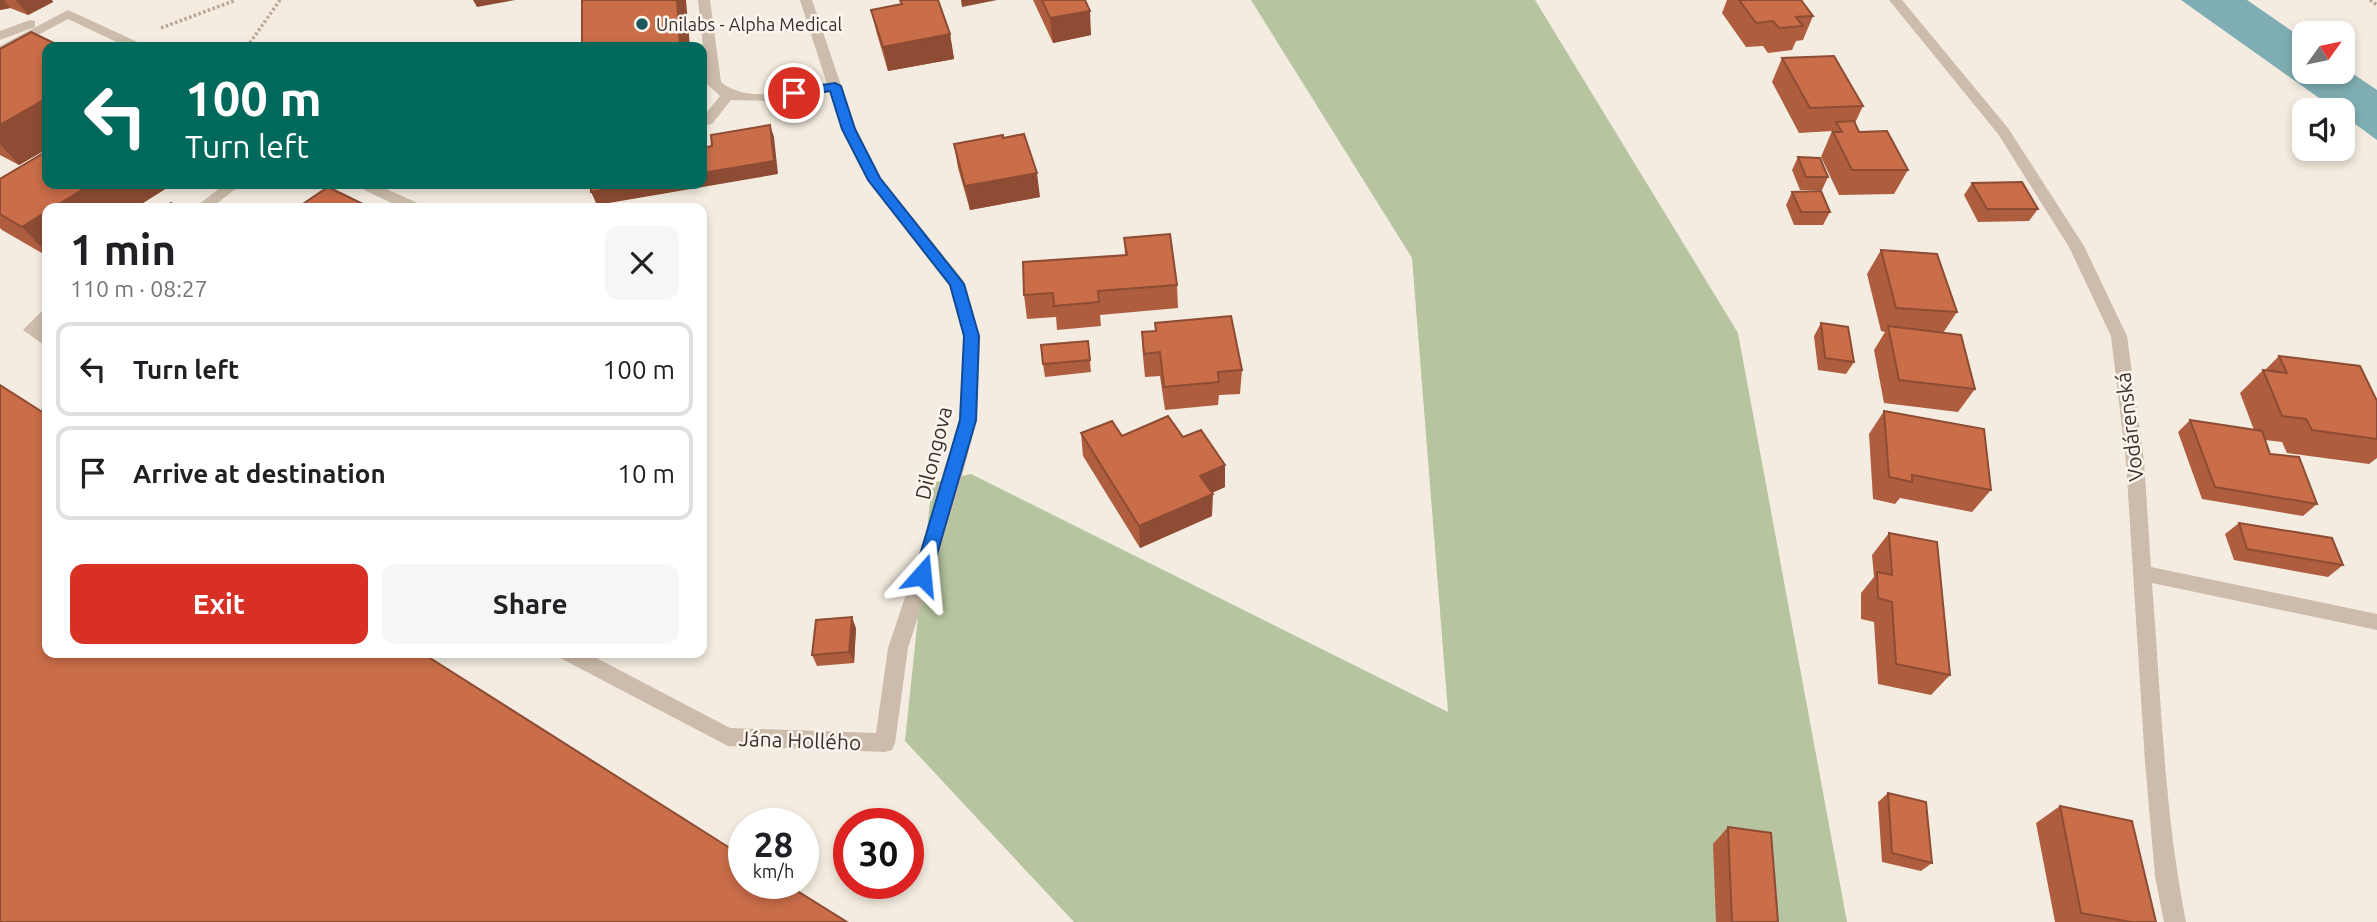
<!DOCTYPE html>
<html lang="en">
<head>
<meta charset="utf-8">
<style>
	:root { --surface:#fff; --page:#f6f6f6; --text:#202124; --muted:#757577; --line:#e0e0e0; --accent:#d93025 }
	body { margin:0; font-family:Ubuntu,sans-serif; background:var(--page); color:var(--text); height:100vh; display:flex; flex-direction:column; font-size:26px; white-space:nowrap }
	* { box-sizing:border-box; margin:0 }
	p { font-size:23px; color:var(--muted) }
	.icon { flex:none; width:38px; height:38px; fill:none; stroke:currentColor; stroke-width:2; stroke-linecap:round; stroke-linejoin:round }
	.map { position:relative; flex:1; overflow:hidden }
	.details { position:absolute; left:42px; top:203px; width:665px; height:455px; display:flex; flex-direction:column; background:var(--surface); border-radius:14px; box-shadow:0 4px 10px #0003 }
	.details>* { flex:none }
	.hud { position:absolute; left:42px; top:42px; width:665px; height:147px; border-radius:14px; box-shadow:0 4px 10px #0003; background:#00695c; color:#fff; overflow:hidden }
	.needle { width:46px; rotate:57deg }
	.buttons { position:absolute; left:2292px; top:21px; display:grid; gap:14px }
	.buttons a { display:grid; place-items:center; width:63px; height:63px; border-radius:14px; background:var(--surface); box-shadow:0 4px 10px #0003; font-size:35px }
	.speed { position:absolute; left:728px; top:808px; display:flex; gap:14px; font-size:35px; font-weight:700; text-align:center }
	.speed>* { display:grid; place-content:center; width:91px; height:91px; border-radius:50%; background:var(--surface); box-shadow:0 4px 10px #0003; line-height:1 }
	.speed small { font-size:18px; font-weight:400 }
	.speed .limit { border:10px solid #d22; background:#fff; color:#111 }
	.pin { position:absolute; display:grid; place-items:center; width:60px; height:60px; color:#fff; margin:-30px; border:4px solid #fff; border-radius:50%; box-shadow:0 2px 7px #0007 }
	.me { position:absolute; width:77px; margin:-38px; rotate:18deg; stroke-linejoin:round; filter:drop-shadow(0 0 5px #0008) }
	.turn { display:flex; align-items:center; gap:24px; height:147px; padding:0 28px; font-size:32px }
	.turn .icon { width:91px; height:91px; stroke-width:2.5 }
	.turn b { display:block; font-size:49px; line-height:60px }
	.round { display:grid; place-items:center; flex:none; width:74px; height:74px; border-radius:14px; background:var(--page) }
	.head { display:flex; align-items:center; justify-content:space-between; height:119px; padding:0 28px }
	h1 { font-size:42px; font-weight:700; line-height:52px }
	.cta { display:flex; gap:14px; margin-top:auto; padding:14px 28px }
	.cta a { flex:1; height:80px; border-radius:14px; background:var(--accent); color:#fff; font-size:28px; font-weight:700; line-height:80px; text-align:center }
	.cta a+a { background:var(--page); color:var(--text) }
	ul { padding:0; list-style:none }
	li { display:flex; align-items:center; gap:21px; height:94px; margin:0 14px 10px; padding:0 14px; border:4px solid var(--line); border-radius:14px }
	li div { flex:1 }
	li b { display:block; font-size:26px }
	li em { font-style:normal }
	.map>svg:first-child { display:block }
</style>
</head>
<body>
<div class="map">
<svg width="2377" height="922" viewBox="0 0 2377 922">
	<rect width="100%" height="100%" fill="#f4ece0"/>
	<!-- green -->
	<path fill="#b6c49f" d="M 1251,0 L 1535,0 L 1738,333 L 1847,922 L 1074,922 L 905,741 L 932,483 L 971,474 L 1448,712 L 1412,258 Z"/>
	<!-- water -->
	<path fill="#7eaeb3" d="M 2181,0 L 2247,0 L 2305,40 L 2305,72 L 2343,72 L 2343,67 L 2377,90 L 2377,140 L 2343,115 L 2343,110 L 2336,110 Z"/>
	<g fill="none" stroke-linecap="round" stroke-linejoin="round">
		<!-- path -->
		<path stroke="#b9a695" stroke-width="3.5" stroke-dasharray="2.5 2.5" stroke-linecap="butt" d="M 2370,0 L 2377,5
			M 161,28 L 236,0
			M 247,47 L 280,0"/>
		<!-- minor -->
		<path fill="#cdbcab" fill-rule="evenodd" d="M 698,0 L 710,0 L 721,82 C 749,105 794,89 827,84 L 800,0 L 812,0 L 856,129 L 881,178 L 963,280 L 980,336 L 977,420 L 955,502 L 908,648 L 895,743 L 892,750 L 885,752 L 728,746 L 562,659 L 559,653 L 587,653 L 730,728 L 876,733 L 888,648 L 937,502 L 959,420 L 964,336 L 950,286 L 870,183 L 842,129 L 830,92 L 774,101 L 731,100 L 712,124 L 702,126 L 702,118 L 720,96 L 707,84 Z
			M 1889,0 L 1902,0 L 2008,128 L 2084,246 L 2127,336 L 2144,461 L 2151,567 L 2377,614 L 2377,630 L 2152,583 C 2161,696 2164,811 2186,922 L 2164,922 L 2155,876 L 2145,762 L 2126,461 L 2111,336 L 2069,247 L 1998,134 Z
			M 68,10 L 142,44 L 144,47 L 127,47 L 68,19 L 0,55 L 0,46 Z
			M 30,20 L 35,21 L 35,27 L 0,40 L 0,31 Z
			M 225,184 L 242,184 L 211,208 L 194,208 Z
			M 356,184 L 375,184 L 420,204 L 422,208 L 402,208 L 358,187 Z
			M 47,310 L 47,325 L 42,329 L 47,333 L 47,347 L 23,330 L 41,312 Z"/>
	</g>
	<!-- wall -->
	<path fill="#ae5e3f" d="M 0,0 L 52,0 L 53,2 L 28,15 L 10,8 L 0,10 Z
		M 900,0 L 950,34 L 954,59 L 888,71 L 877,34 L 871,10 L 901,4 Z
		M 1033,0 L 1085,0 L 1091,35 L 1053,43 Z
		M 1727,0 L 1801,0 L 1813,16 L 1803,40 L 1796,41 L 1792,50 L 1768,53 L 1763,46 L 1746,47 L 1722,13 Z
		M 47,47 L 47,149 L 19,165 L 0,155 L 0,49 Z
		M 1782,58 L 1863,106 L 1855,123 L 1859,132 L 1908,170 L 1894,194 L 1839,195 L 1821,157 L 1832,131 L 1799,133 L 1772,82 Z
		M 1003,138 L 1040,197 L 970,210 L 958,168 L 954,144 Z
		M 1798,157 L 1828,177 L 1822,190 L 1800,190 L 1792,170 Z
		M 0,179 L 47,184 L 173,184 L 135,208 L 47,208 L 47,256 L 2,230 L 0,228 Z
		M 1972,183 L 2038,209 L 2029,221 L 1978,222 L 1964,195 Z
		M 1792,192 L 1830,212 L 1823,225 L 1794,225 L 1786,205 Z
		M 1124,238 L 1177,285 L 1178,308 L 1100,315 L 1101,326 L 1057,330 L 1056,317 L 1027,319 L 1024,295 L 1125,255 Z
		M 1881,250 L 1957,312 L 1943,333 L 1975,389 L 1958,412 L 1884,403 L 1874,350 L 1885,332 L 1881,331 L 1867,274 Z
		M 1155,323 L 1242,370 L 1240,394 L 1219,395 L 1218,405 L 1165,410 L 1160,376 L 1145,377 L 1143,356 L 1142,332 L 1155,331 Z
		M 1821,323 L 1854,362 L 1846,374 L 1818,370 L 1814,336 Z
		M 1088,341 L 1091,372 L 1045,377 L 1043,364 Z
		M 2279,356 L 2377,401 L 2377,458 L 2369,464 L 2287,453 L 2282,442 L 2265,440 L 2270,454 L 2317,504 L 2303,516 L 2202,499 L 2178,432 L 2190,420 L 2254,430 L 2240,393 L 2263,370 L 2265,370 Z
		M 1884,411 L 1991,490 L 1972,512 L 1900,498 L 1895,504 L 1873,499 L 1869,434 Z
		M 1081,433 L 1183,437 L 1225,487 L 1212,493 L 1212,516 L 1140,548 L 1083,456 Z
		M 2239,523 L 2343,565 L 2328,577 L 2234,560 L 2225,534 Z
		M 1889,533 L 1950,675 L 1931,695 L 1878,684 L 1874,622 L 1861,619 L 1861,593 L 1874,577 L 1872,555 Z
		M 856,628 L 854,663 L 817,666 L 812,655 Z
		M 1888,793 L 1932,863 L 1921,871 L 1882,862 L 1878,802 Z
		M 2060,806 L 2156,922 L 2055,922 L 2036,823 Z
		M 1728,827 L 1778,922 L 1716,922 L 1713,844 Z"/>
	<!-- shaded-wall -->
	<path fill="#8d4c33" d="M 0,0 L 4,0 L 10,8 L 0,10 Z
		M 16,0 L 52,0 L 53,2 L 28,15 Z
		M 473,0 L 515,0 L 477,7 Z
		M 677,0 L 686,0 L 690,47 L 680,47 Z
		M 961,0 L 997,0 L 962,7 Z
		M 1090,11 L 1091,35 L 1053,43 L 1050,18 Z
		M 950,34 L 954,59 L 888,71 L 883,47 Z
		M 47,98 L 47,149 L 19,165 L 0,144 L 0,125 Z
		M 770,125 L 774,137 L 778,174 L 597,205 L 591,192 L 641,184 L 702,184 L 702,173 Z
		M 1037,173 L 1040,197 L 970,210 L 965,186 Z
		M 92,184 L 173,184 L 135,208 L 52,208 Z
		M 47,211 L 47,253 L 22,227 Z
		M 1225,465 L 1225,487 L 1200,498 L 1200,476 Z
		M 1213,494 L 1212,516 L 1140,548 L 1139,526 Z
		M 852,617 L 856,628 L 854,663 L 849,652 Z"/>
	<!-- building -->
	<path fill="#ca6d49" stroke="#8d4c33" stroke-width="2" d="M 582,0 L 677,0 L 680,47 L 582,47 Z
		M 900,0 L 938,0 L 950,34 L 883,47 L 871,10 L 902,4 Z
		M 1042,0 L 1085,0 L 1090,11 L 1050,18 Z
		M 1739,0 L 1801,0 L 1813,16 L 1796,17 L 1803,26 L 1779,28 L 1773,21 L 1756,23 Z
		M 31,32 L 62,47 L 47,47 L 47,98 L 0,125 L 0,49 Z
		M 1834,56 L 1863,106 L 1810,108 L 1782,58 Z
		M 1854,121 L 1859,132 L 1887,131 L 1908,170 L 1852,170 L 1833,132 L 1842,132 L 1836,122 Z
		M 770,125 L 774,161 L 702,173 L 702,148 L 712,146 L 711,135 Z
		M 1024,134 L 1037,173 L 965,186 L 954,144 L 1003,135 L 1003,138 Z
		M 47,151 L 47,184 L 92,184 L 52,208 L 47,208 L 47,211 L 22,227 L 0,214 L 0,179 Z
		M 1798,157 L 1820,158 L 1828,177 L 1806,177 Z
		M 2022,182 L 2038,209 L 1987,209 L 1972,183 Z
		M 591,184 L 641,184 L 591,192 Z
		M 328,187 L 371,208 L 297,208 Z
		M 1821,191 L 1830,212 L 1801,212 L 1792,192 Z
		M 171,203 L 180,208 L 164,208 Z
		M 1170,234 L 1177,285 L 1098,291 L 1099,302 L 1054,306 L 1053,293 L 1024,295 L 1023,262 L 1127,255 L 1124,238 Z
		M 1881,250 L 1937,254 L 1957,312 L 1896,308 Z
		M 1231,316 L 1242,370 L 1218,372 L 1219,382 L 1164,387 L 1160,352 L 1144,354 L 1142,332 L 1156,331 L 1155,323 Z
		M 1821,323 L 1848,327 L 1854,362 L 1825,358 Z
		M 1888,326 L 1961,335 L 1975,389 L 1899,380 Z
		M 1088,341 L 1090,360 L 1043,364 L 1041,345 Z
		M 2279,356 L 2360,366 L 2377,401 L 2377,439 L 2312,430 L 2306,419 L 2282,416 L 2263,370 L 2287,373 Z
		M 0,385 L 47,415 L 47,653 L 422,653 L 744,857 L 744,884 L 786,884 L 847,922 L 0,922 Z
		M 1884,411 L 1984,429 L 1991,490 L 1912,475 L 1912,482 L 1889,477 Z
		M 1168,416 L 1183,437 L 1201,430 L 1225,465 L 1200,476 L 1213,494 L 1139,526 L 1081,433 L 1112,421 L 1122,436 Z
		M 2190,420 L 2262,431 L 2270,454 L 2299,457 L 2317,504 L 2215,487 Z
		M 2239,523 L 2332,538 L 2343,565 L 2247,549 Z
		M 1889,533 L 1937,542 L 1950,675 L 1896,664 L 1892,602 L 1878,598 L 1877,572 L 1892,575 Z
		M 852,617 L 849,652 L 812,655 L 816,620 Z
		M 1888,793 L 1926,802 L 1932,863 L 1892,853 Z
		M 2060,806 L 2132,821 L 2156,922 L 2131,922 L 2081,913 Z
		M 1728,827 L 1771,833 L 1778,922 L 1732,922 Z"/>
	<!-- route -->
	<path fill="#1a73e8" stroke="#114b97" stroke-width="2" d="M 835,83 L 841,86 L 855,129 L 880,178 L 964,284 L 979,336 L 976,420 L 931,575 L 928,580 L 922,582 L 916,580 L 914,575 L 960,420 L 964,336 L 950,285 L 868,180 L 842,129 L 830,91 L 794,97 L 788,93 L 794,89 Z"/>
	<!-- markers -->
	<circle fill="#1e585f" stroke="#fbf5ed" stroke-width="2.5" cx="642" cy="24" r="7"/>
	<g text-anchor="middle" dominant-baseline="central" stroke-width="5" stroke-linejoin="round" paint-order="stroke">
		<!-- far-poi labels -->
		<g font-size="18" fill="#3b302b" stroke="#fbf5ed" text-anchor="start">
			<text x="656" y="24">Unilabs - Alpha Medical</text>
		</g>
		<!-- street labels -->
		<g font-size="21" fill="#3b302b" stroke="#fbf5ed">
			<text transform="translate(2129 427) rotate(-97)">Vodárenská</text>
			<text transform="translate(933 453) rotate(-76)">Dilongova</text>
			<text transform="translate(800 740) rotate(2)">Jána Hollého</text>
		</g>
	</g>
</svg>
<div class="buttons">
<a><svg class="needle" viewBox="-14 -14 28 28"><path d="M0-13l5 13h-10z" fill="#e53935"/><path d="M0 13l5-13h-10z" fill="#757577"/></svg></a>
<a><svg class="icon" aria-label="sound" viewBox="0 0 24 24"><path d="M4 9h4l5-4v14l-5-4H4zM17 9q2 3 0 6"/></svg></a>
</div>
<div class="speed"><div>28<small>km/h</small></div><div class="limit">30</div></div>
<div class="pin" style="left:794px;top:93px;background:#d93025"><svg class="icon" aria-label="arrive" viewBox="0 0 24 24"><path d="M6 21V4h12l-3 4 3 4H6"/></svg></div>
<svg class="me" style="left:922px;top:575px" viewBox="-20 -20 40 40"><path d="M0-17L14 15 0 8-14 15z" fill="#1a73e8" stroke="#fff" stroke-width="4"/></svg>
<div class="hud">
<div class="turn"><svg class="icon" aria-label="left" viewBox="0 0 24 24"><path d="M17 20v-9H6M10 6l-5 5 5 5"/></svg><div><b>100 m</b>Turn left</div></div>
</div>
<section class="details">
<div class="head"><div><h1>1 min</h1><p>110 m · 08:27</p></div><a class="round"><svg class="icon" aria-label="close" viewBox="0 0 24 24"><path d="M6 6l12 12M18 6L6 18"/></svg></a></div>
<ul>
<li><svg class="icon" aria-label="left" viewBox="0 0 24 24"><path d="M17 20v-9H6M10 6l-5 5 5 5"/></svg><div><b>Turn left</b></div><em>100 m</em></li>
<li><svg class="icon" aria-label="arrive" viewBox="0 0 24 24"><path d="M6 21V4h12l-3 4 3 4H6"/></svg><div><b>Arrive at destination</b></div><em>10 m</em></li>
</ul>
<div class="cta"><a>Exit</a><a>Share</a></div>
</section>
</div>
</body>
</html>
